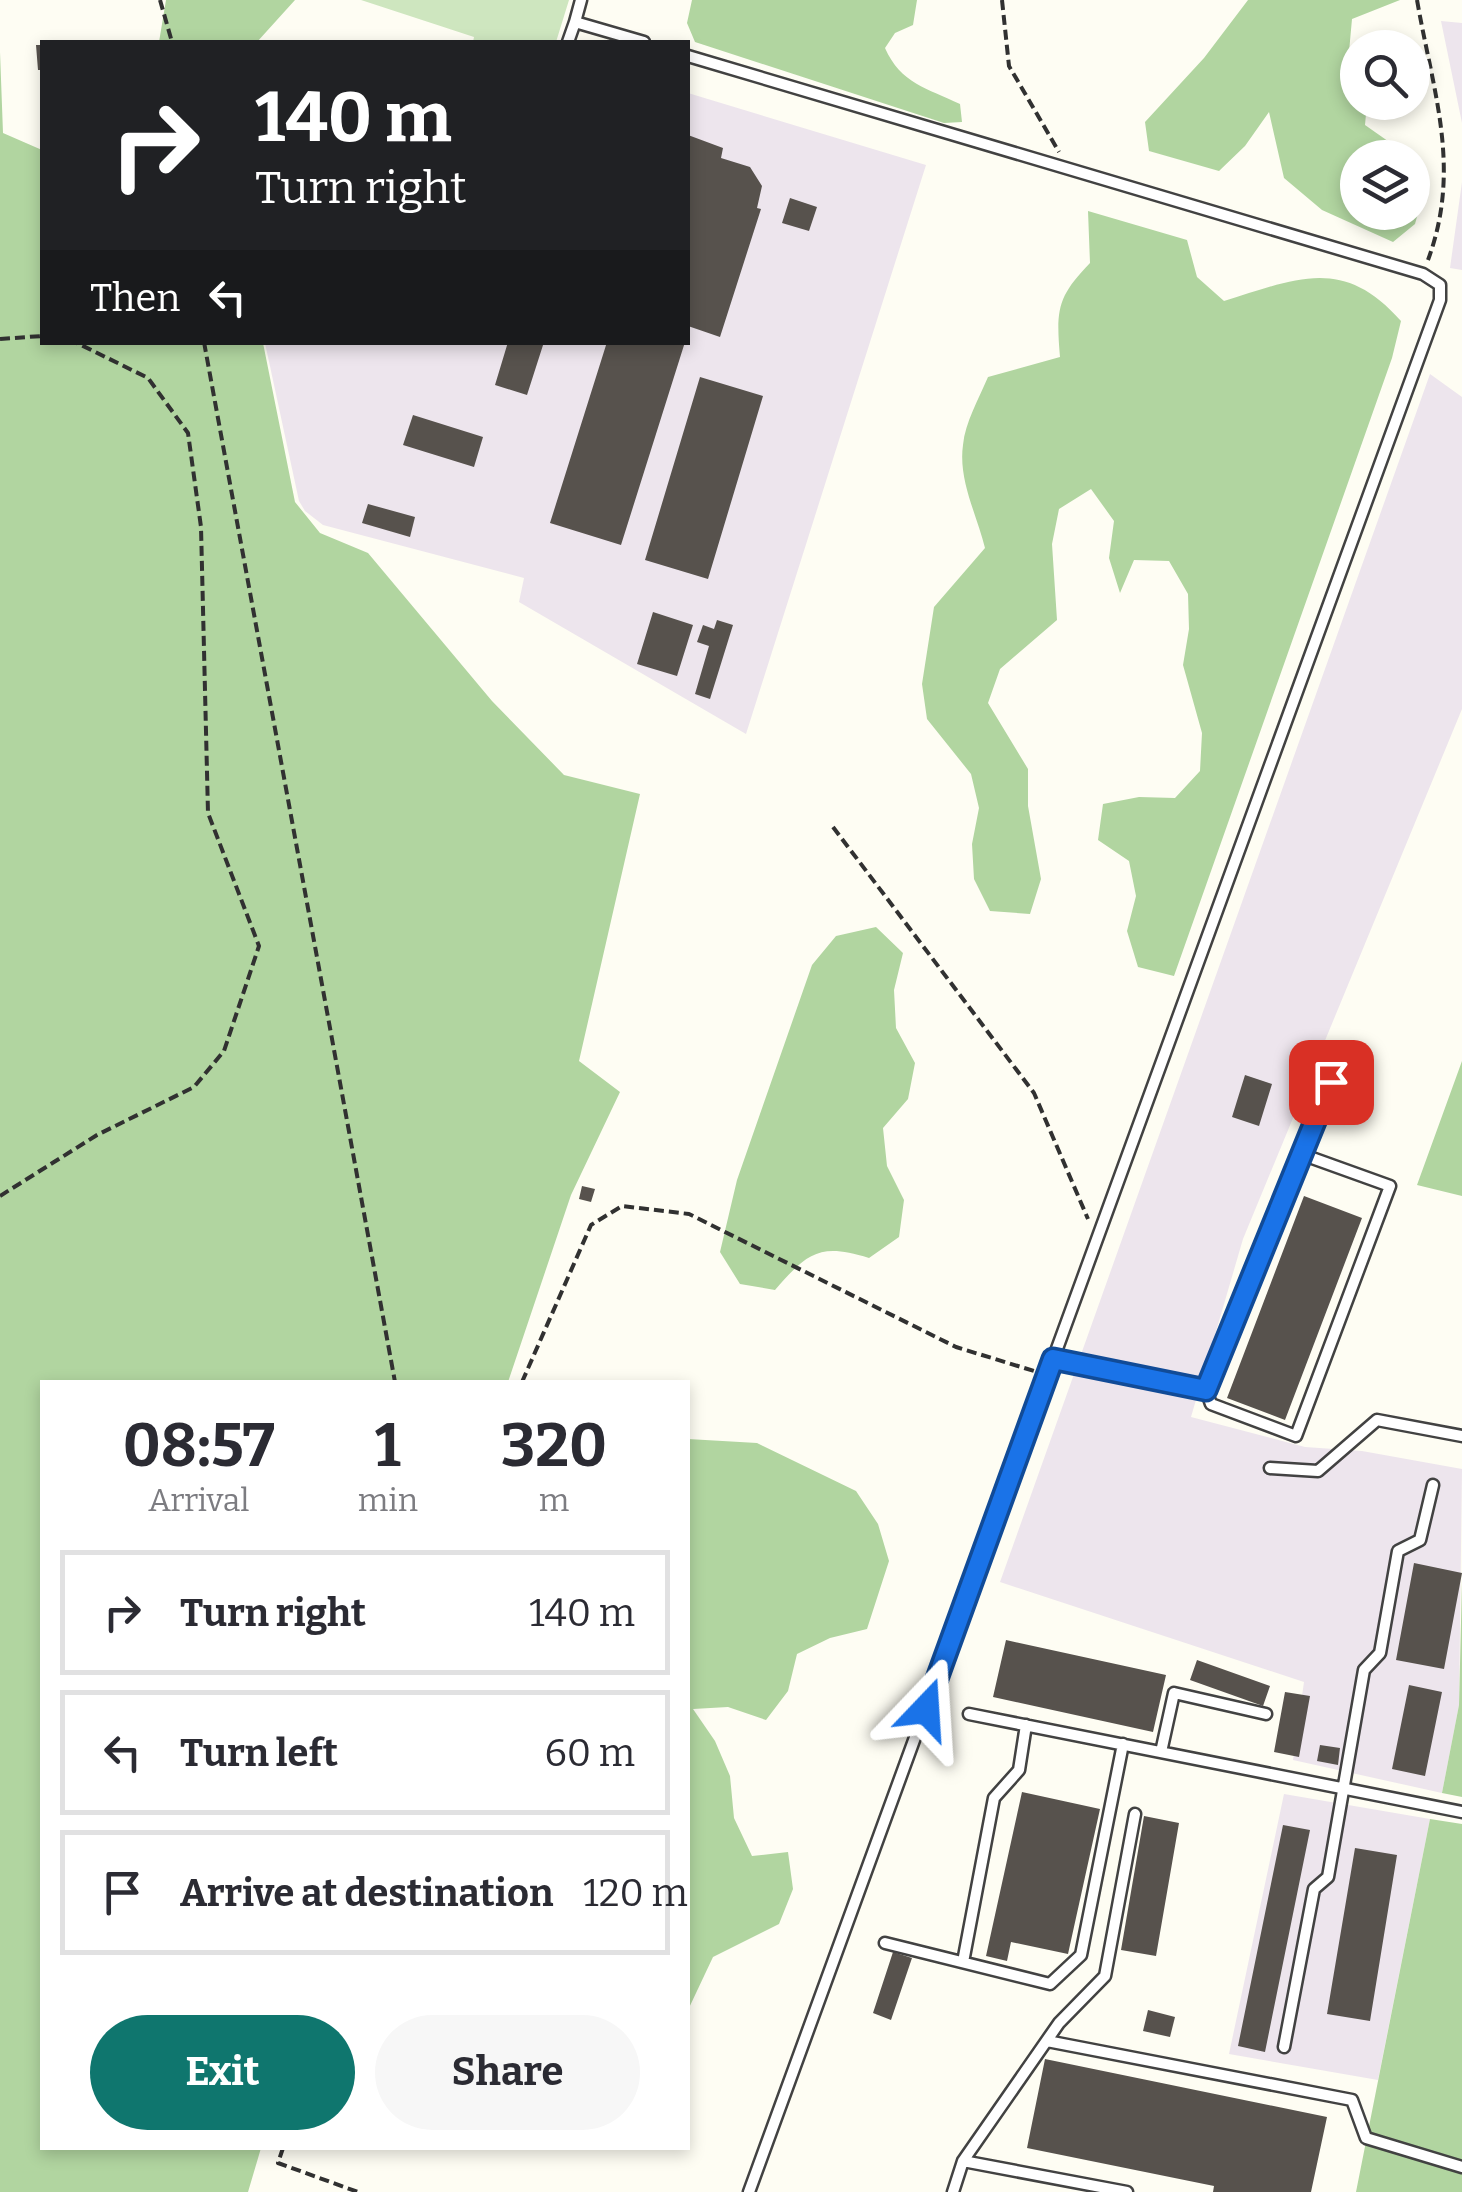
<!DOCTYPE html>
<html lang="en">
<head>
<meta charset="utf-8">
<style>
	:root { --surface:#fff; --page:#f7f7f7; --text:#2b2b33; --muted:#7c7c81; --line:#e1e1e2; --accent:#0f766e }
	body { margin:0; font-family:Bitter,serif; background:var(--page); color:var(--text); height:100vh; display:flex; flex-direction:column; font-size:38px; white-space:nowrap }
	* { box-sizing:border-box; margin:0 }
	p { font-size:32px; color:var(--muted) }
	.icon { flex:none; width:55px; height:55px; fill:none; stroke:currentColor; stroke-width:2; stroke-linecap:round; stroke-linejoin:round }
	.map { position:relative; flex:1; overflow:hidden }
	.details { position:absolute; left:40px; top:1380px; width:650px; height:770px; display:flex; flex-direction:column; background:var(--surface); border-radius:0px; box-shadow:0 5px 15px #0003 }
	.details>* { flex:none }
	.guide { position:absolute; left:40px; top:40px; width:650px; height:305px; border-radius:0px; box-shadow:0 5px 15px #0003; background:#202124; color:#fff; overflow:hidden }
	.tools { position:absolute; left:1340px; top:30px; display:grid; gap:20px }
	.tools a { display:grid; place-items:center; width:90px; height:90px; border-radius:50%; background:var(--surface); box-shadow:0 5px 15px #0003; font-size:50px }
	.pin { position:absolute; display:grid; place-items:center; width:85px; height:85px; color:#fff; margin:-42px; border-radius:20px; box-shadow:0 5px 15px #0006 }
	.me { position:absolute; width:110px; margin:-55px; rotate:20deg; stroke-linejoin:round; filter:drop-shadow(0 0 8px #0008) }
	.turn { display:flex; align-items:center; gap:35px; height:210px; padding:0 50px; font-size:45px }
	.turn .icon { width:130px; height:130px; stroke-width:2.5 }
	.turn b { display:block; font-size:70px; line-height:85px }
	.then { display:flex; align-items:center; height:95px; padding:0 50px; background:#0003; gap:20px; font-size:38px }
	.eta { display:flex; justify-content:space-evenly; align-items:center; height:170px; text-align:center }
	.eta b { font-size:60px; font-weight:700; line-height:70px }
	.primary-button { display:flex; gap:20px; margin-top:auto; padding:20px 50px }
	.primary-button a { flex:1; height:115px; border-radius:60px; background:var(--accent); color:#fff; font-size:40px; font-weight:700; line-height:115px; text-align:center }
	.primary-button a+a { background:var(--page); color:var(--text) }
	ul { padding:0; list-style:none }
	li { display:flex; align-items:center; gap:30px; height:125px; margin:0 20px 15px; padding:0 30px; border:5px solid var(--line); border-radius:0px }
	li div { flex:1 }
	li b { display:block; font-size:38px }
	li em { font-style:normal }
	.map>svg:first-child { display:block }
</style>
</head>
<body>
<div class="map">
<svg width="1462" height="2192" viewBox="0 0 1462 2192">
	<rect width="100%" height="100%" fill="#fefdf3"/>
	<!-- industrial -->
	<path fill="#ede5ed" d="M 1441,21 L 1462,23 L 1462,123 Z
		M 688,93 L 926,165 L 746,734 L 519,602 L 524,578 L 323,525 L 305,511 L 299,501 L 265,343 L 688,342 Z
		M 1462,182 L 1462,270 L 1450,268 Z
		M 1430,374 L 1462,397 L 1462,709 L 1243,1239 L 1191,1417 L 1305,1447 L 1362,1451 L 1462,1469 L 1459,1705 L 1442,1793 L 1293,1760 L 1304,1682 L 1000,1582 Z
		M 1284,1794 L 1430,1819 L 1378,2080 L 1229,2054 Z"/>
	<!-- green -->
	<path fill="#cee6bf" d="M 361,0 L 569,0 L 556,42 L 473,42 L 474,37 Z"/>
	<!-- forest -->
	<path fill="#b1d5a0" d="M 166,0 L 295,0 L 257,42 L 159,42 Z
		M 692,0 L 917,0 L 913,25 L 895,33 L 885,48 C 901,84 927,88 960,104 L 962,122 L 944,123 L 695,42 L 687,23 Z
		M 1248,0 L 1400,0 L 1352,19 L 1349,52 L 1357,64 L 1358,102 L 1367,103 L 1365,125 L 1412,158 L 1358,158 L 1358,212 L 1412,212 L 1412,158 L 1426,184 L 1415,224 L 1393,242 L 1322,210 L 1284,178 L 1269,112 L 1245,146 L 1219,171 L 1149,151 L 1145,122 L 1204,58 Z
		M 0,52 L 3,133 L 42,150 L 42,342 L 263,343 L 295,502 L 320,533 L 368,553 L 492,701 L 564,775 L 640,794 L 579,1061 L 620,1092 L 571,1195 L 508,1382 L 42,1382 L 42,2148 L 261,2148 L 248,2192 L 0,2192 Z
		M 1088,211 L 1187,240 L 1197,277 L 1224,301 C 1296,279 1343,255 1401,321 L 1392,358 L 1174,976 L 1138,967 L 1127,931 L 1136,896 L 1129,861 L 1098,840 L 1103,804 L 1139,797 L 1175,798 L 1200,771 L 1202,733 L 1183,665 L 1189,629 L 1188,594 L 1169,561 L 1134,560 L 1120,593 L 1109,558 L 1114,521 L 1091,489 L 1059,509 L 1052,544 L 1057,620 L 1000,669 L 988,703 L 1028,769 L 1028,806 L 1041,879 L 1030,914 L 990,911 L 974,879 L 972,844 L 979,808 L 971,774 L 927,719 L 922,684 L 934,607 L 985,548 C 977,515 958,480 963,445 C 965,423 979,398 988,377 L 1060,357 C 1056,310 1057,297 1090,263 Z
		M 876,927 L 903,953 L 894,990 L 896,1028 L 915,1063 L 908,1099 L 883,1128 L 887,1166 L 904,1200 L 899,1237 L 869,1258 C 820,1243 808,1252 775,1290 L 740,1284 L 720,1252 L 737,1180 L 812,965 L 836,936 Z
		M 1462,1061 L 1462,1196 L 1417,1185 Z
		M 688,1439 L 757,1443 L 856,1491 L 878,1524 L 889,1561 L 867,1629 L 830,1638 L 797,1654 L 788,1691 L 766,1720 L 728,1707 L 693,1709 L 715,1741 L 730,1776 L 734,1818 L 752,1856 L 788,1852 L 793,1889 L 779,1924 L 713,1957 L 688,2010 Z
		M 1462,1581 L 1462,1797 L 1442,1793 L 1459,1705 Z
		M 1430,1819 L 1462,1824 L 1462,2192 L 1356,2192 Z"/>
	<!-- building -->
	<path fill="#57524d" d="M 36,45 L 42,45 L 42,70 L 38,70 Z
		M 688,135 L 723,148 L 721,158 L 750,167 L 762,186 L 757,208 L 761,209 L 720,337 L 688,326 Z
		M 790,198 L 817,207 L 809,231 L 782,223 Z
		M 508,342 L 544,342 L 527,395 L 495,385 Z
		M 607,342 L 685,342 L 621,545 L 550,523 Z
		M 700,377 L 763,396 L 708,579 L 645,560 Z
		M 413,415 L 483,437 L 474,467 L 403,445 Z
		M 368,504 L 415,517 L 410,537 L 362,523 Z
		M 653,612 L 693,625 L 677,676 L 637,664 Z
		M 717,620 L 733,625 L 710,699 L 695,694 L 709,646 L 697,642 L 703,625 L 714,629 Z
		M 1245,1075 L 1272,1084 L 1259,1126 L 1232,1117 Z
		M 582,1186 L 595,1189 L 591,1202 L 579,1199 Z
		M 1304,1196 L 1362,1218 L 1285,1420 L 1227,1398 Z
		M 1414,1563 L 1462,1573 L 1444,1669 L 1396,1660 Z
		M 1006,1640 L 1166,1675 L 1153,1732 L 993,1697 Z
		M 1197,1660 L 1270,1686 L 1263,1706 L 1190,1680 Z
		M 1409,1685 L 1442,1692 L 1425,1776 L 1392,1769 Z
		M 1285,1692 L 1310,1696 L 1299,1757 L 1274,1752 Z
		M 1320,1745 L 1340,1748 L 1338,1765 L 1317,1761 Z
		M 1022,1792 L 1100,1809 L 1068,1954 L 1011,1942 L 1007,1961 L 986,1956 Z
		M 1144,1816 L 1179,1823 L 1156,1956 L 1121,1950 Z
		M 1283,1825 L 1310,1830 L 1265,2052 L 1238,2046 Z
		M 1355,1848 L 1397,1855 L 1370,2021 L 1327,2014 Z
		M 893,1952 L 912,1958 L 891,2020 L 873,2013 Z
		M 1148,2010 L 1175,2017 L 1170,2037 L 1143,2031 Z
		M 1045,2059 L 1327,2117 L 1311,2192 L 1213,2192 L 1214,2186 L 1027,2148 Z"/>
	<g fill="none" stroke-linecap="round" stroke-linejoin="round">
		<!-- lane casing -->
		<g stroke="#424242" stroke-width="15">
			<path id="lane" d="M 575,22 L 581,0
				M 568,42 L 575,22 L 644,42
				M 688,56 L 1423,274 L 1440,285 L 1440,300 L 749,2192
				M 1053,1359 L 1206,1390 L 1331,1081
				M 1206,1390 L 1211,1404 L 1296,1436 L 1390,1186 L 1301,1154
				M 1270,1468 L 1318,1471 L 1377,1420 L 1462,1436
				M 969,1714 L 1462,1812
				M 1161,1752 L 1174,1693 L 1266,1714
				M 885,1943 L 1050,1984 L 1081,1955 L 1123,1744
				M 963,1962 L 994,1798 L 1019,1770 L 1026,1725
				M 1047,2041 L 1352,2100 L 1366,2138 L 1462,2167
				M 1284,2047 L 1314,1889 L 1328,1877 L 1364,1670 L 1380,1653 L 1398,1551 L 1420,1540 L 1433,1485
				M 963,2161 L 1127,2192
				M 953,2192 L 963,2161 L 1059,2023 L 1105,1976 L 1135,1814"/>
		</g>
		<!-- path -->
		<path stroke="#313131" stroke-width="4" stroke-dasharray="10 5" stroke-linecap="butt" d="M 160,0 L 172,42
			M 1002,0 L 1009,66 L 1059,152
			M 1417,0 C 1433,92 1462,168 1428,260
			M 0,339 L 42,336
			M 204,342 L 395,1382
			M 833,827 L 1034,1093 L 1088,1219
			M 0,1196 L 97,1135 L 194,1087 L 224,1051 L 259,946 L 208,813 L 201,527 L 188,433 L 148,378 L 75,342
			M 522,1382 L 591,1225 L 622,1206 L 689,1214 L 956,1347 L 1034,1371
			M 283,2148 L 278,2163 L 358,2192"/>
		<!-- lane -->
		<use href="#lane" stroke="#fff" stroke-width="10"/>
	</g>
	<g fill="none" stroke-linecap="round" stroke-linejoin="round">
		<!-- route casing -->
		<g stroke="#114b97" stroke-width="25">
			<path id="route" d="M 926,1709 L 1053,1359 L 1206,1390 L 1331,1082"/>
		</g>
		<!-- route -->
		<use href="#route" stroke="#1a73e8" stroke-width="18"/>
	</g>
</svg>
<div class="tools">
<a><svg class="icon" aria-label="search" viewBox="0 0 24 24"><circle cx="10" cy="10" r="6"/><path d="M15 15l6 6"/></svg></a>
<a><svg class="icon" aria-label="layers" viewBox="0 0 24 24"><path d="M12 4l9 5-9 5-9-5zM3 14l9 5 9-5"/></svg></a>
</div>
<div class="pin" style="left:1331px;top:1082px;background:#d93025"><svg class="icon" aria-label="arrive" viewBox="0 0 24 24"><path d="M6 21V4h12l-3 4 3 4H6"/></svg></div>
<svg class="me" style="left:926px;top:1709px" viewBox="-20 -20 40 40"><path d="M0-17L14 15 0 8-14 15z" fill="#1a73e8" stroke="#fff" stroke-width="4"/></svg>
<div class="guide">
<div class="turn"><svg class="icon" aria-label="right" viewBox="0 0 24 24"><path d="M7 20v-9h11M14 6l5 5-5 5"/></svg><div><b>140 m</b>Turn right</div></div>
<div class="then">Then<svg class="icon" aria-label="left" viewBox="0 0 24 24"><path d="M17 20v-9H6M10 6l-5 5 5 5"/></svg></div>
</div>
<section class="details">
<div class="eta">
<div><b>08:57</b><p>Arrival</p></div>
<div><b>1</b><p>min</p></div>
<div><b>320</b><p>m</p></div>
</div>
<ul>
<li><svg class="icon" aria-label="right" viewBox="0 0 24 24"><path d="M7 20v-9h11M14 6l5 5-5 5"/></svg><div><b>Turn right</b></div><em>140 m</em></li>
<li><svg class="icon" aria-label="left" viewBox="0 0 24 24"><path d="M17 20v-9H6M10 6l-5 5 5 5"/></svg><div><b>Turn left</b></div><em>60 m</em></li>
<li><svg class="icon" aria-label="arrive" viewBox="0 0 24 24"><path d="M6 21V4h12l-3 4 3 4H6"/></svg><div><b>Arrive at destination</b></div><em>120 m</em></li>
</ul>
<div class="primary-button"><a>Exit</a><a>Share</a></div>
</section>
</div>
</body>
</html>
